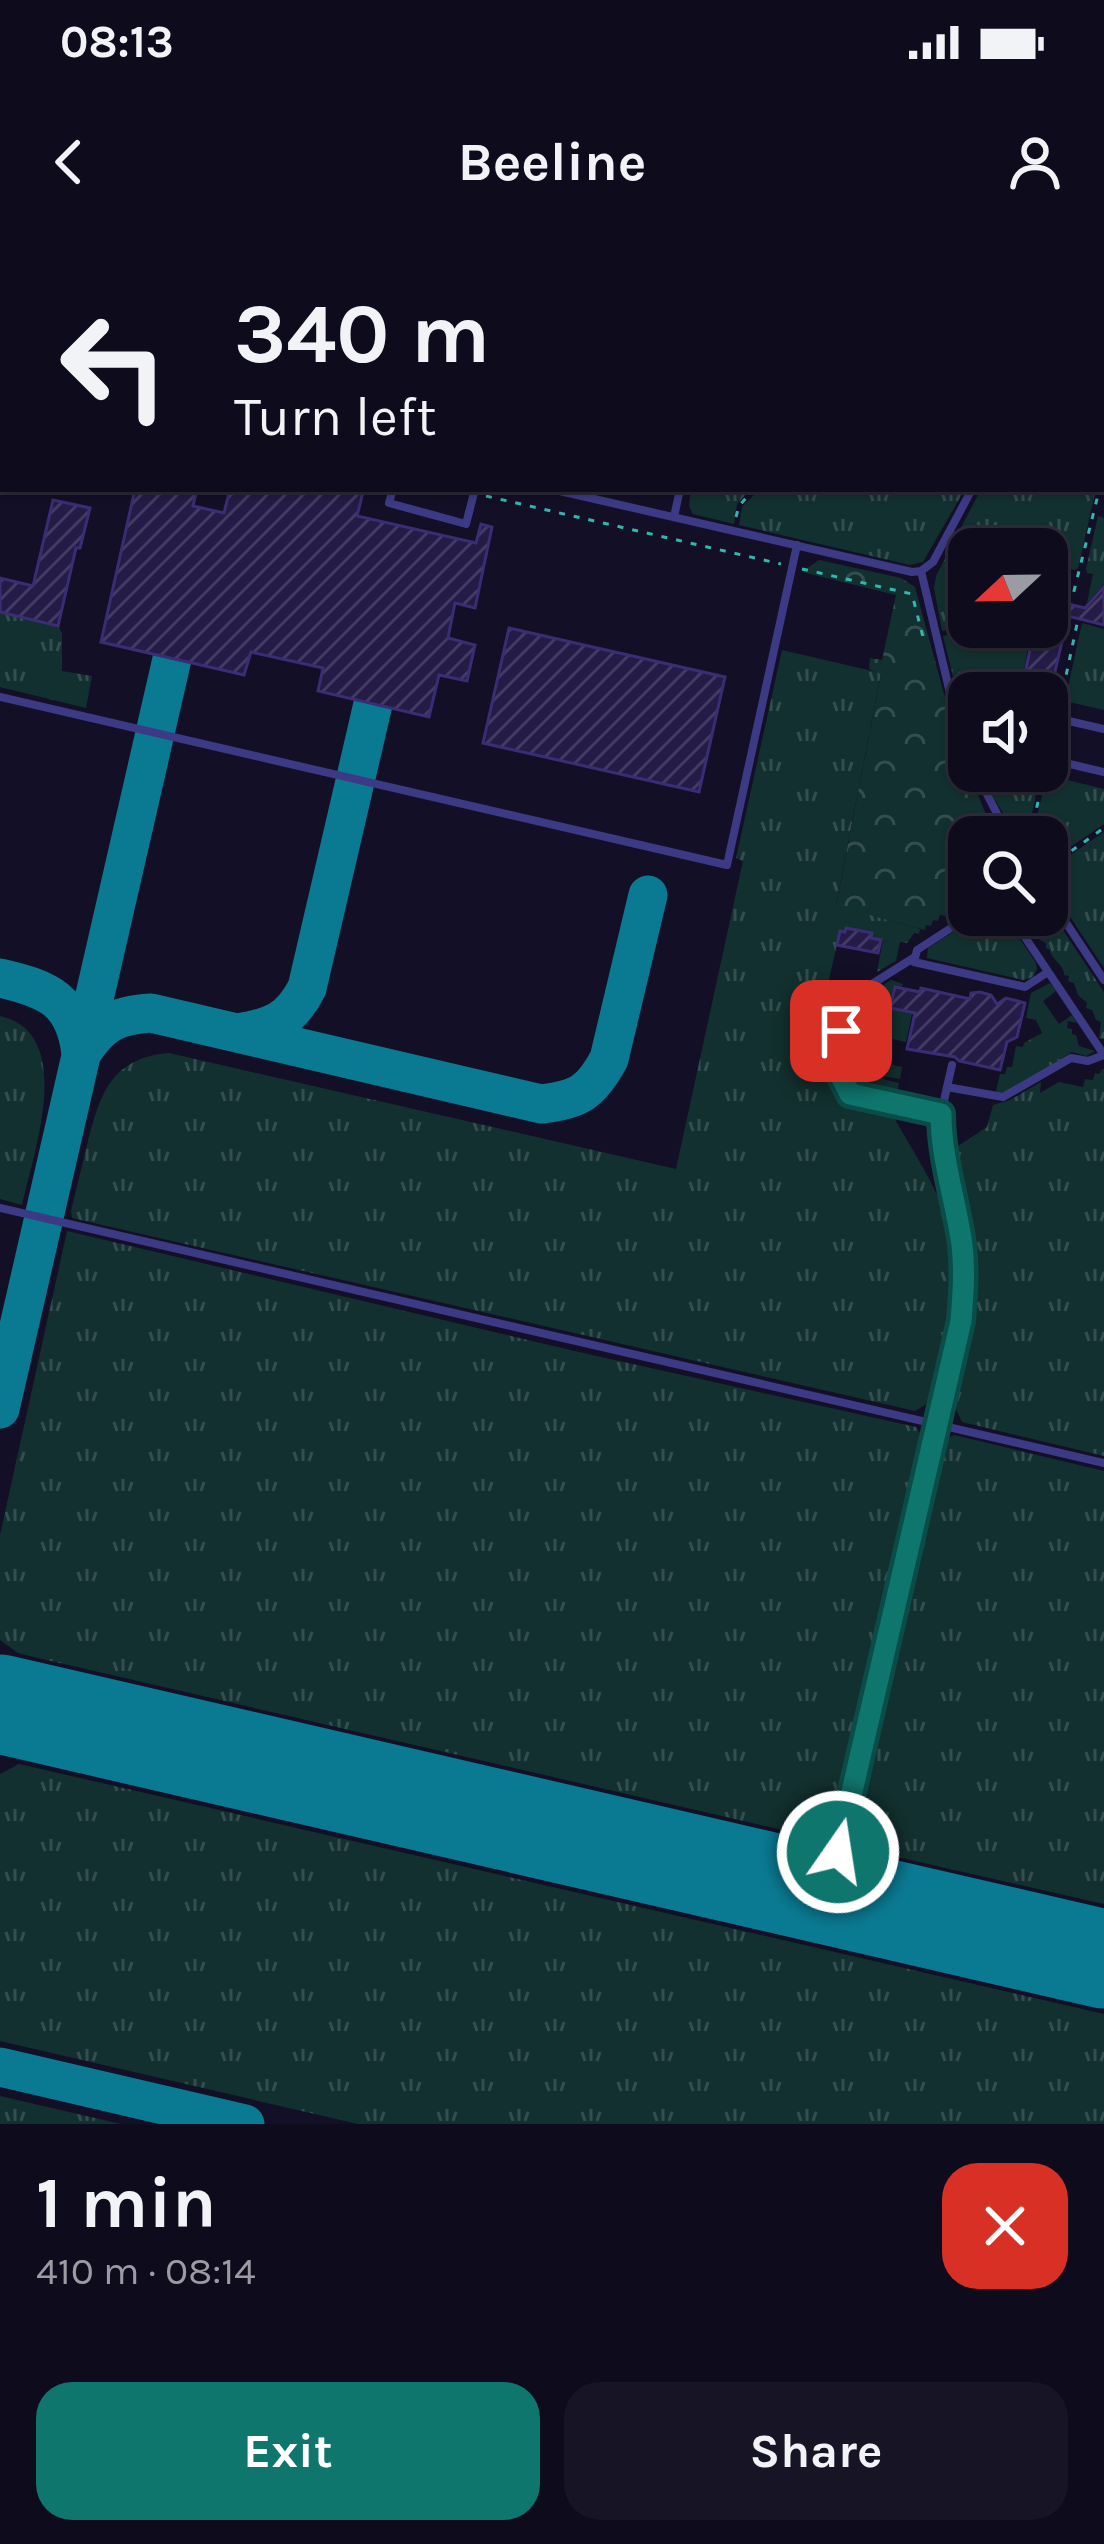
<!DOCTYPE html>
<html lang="en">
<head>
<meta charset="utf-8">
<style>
	:root { --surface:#0e0b1c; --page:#171425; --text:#f1f3f6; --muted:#9b9ba3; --line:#2e2b3b; --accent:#0f766e }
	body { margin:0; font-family:Karla,sans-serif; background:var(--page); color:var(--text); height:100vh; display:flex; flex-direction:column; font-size:45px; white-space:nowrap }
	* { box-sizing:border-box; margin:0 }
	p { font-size:39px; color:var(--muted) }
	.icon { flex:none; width:66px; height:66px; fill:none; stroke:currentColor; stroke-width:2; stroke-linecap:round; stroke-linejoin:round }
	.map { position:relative; height:1884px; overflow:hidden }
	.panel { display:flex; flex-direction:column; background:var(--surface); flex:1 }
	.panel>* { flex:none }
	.top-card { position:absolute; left:0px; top:0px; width:1104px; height:252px; box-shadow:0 3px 9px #0004,0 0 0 3px var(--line); background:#0e0b1c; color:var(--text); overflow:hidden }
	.needle { width:78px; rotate:248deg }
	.controls { position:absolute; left:948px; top:288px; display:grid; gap:24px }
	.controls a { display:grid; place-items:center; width:120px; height:120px; border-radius:24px; background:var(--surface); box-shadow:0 3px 9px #0004,0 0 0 3px var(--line); font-size:60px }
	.pin { position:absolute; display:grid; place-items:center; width:102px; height:102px; color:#fff; margin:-51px; border-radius:24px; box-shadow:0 6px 18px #0006 }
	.me { position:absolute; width:132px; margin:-66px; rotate:13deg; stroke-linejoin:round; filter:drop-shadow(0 0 9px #0008) }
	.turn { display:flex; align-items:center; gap:42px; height:252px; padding:0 36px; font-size:54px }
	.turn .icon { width:156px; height:156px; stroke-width:2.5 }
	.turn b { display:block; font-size:84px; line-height:102px }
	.round { display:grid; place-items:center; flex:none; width:126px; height:126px; border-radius:36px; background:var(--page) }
	.summary { display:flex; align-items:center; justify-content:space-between; height:204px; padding:0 36px }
	h1 { font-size:72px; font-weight:700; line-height:90px }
	.button { display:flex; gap:24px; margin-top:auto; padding:24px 36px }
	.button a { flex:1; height:138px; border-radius:36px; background:var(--accent); color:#fff; font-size:48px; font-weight:700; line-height:138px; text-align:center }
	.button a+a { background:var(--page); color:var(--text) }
	.status { display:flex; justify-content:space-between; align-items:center; height:84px; padding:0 60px; background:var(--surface); direction:ltr }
	.status svg { height:33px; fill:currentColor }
	header { display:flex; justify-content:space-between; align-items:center; height:156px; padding:0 36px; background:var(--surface); font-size:54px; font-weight:700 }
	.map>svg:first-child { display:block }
</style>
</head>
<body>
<div class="status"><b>08:13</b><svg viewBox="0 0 49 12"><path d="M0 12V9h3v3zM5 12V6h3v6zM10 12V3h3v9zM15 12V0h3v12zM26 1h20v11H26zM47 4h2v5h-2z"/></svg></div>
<header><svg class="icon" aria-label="back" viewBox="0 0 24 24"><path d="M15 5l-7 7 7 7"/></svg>Beeline<svg class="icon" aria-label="person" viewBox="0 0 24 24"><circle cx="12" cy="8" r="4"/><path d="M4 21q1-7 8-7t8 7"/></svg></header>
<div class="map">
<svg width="1104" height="1884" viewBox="0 0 1104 1884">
	<defs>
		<pattern id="grass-tufts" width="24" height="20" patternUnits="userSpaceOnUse" patternTransform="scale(3)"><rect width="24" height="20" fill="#12302f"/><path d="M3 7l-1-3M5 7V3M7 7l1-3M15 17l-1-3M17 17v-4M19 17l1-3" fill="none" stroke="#344d4e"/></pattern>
		<pattern id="forest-crowns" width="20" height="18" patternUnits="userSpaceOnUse" patternTransform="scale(3)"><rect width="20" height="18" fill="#12302f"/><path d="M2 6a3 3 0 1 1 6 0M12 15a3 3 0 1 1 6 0" fill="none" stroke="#344d4e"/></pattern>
		<pattern id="building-hatch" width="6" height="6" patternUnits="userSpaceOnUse" patternTransform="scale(3)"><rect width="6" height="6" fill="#241b47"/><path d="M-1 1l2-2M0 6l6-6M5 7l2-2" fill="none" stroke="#433b63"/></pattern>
	</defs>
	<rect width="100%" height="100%" fill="#130f26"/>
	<!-- grass -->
	<path fill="url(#grass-tufts)" d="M 691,249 L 751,249 L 737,264 L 734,284 L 693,274 L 689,266 Z
		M 760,249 L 965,249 L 923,322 L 910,325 L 739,285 L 742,267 Z
		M 981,249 L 1096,249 L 1078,328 L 1075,330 L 1059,327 L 1054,348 L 1047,346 L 1047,309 L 969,309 L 969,382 L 965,387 L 942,391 L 934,348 L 936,336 Z
		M 1098,276 L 1104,278 L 1104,344 L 1087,363 L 1093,334 L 1087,333 L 1086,329 Z
		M 0,368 L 56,382 L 62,393 L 62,431 L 92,436 L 86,468 L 0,447 Z
		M 1082,383 L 1104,389 L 1104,470 L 1065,461 Z
		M 971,387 L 1032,387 L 1023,434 L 1034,437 L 1030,453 L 969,453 L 969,462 L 958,456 L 943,396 L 968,391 Z
		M 782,410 L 881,433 L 836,665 L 920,689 L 919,694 L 914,693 L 907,703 L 900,702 L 896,721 L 877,732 L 883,700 L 840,691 L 818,788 L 832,793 L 825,832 L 840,857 L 893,871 L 893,876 C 911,908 933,941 946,975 C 970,1034 948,1101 935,1159 L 915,1171 L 72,978 L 71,971 C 76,949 82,927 87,905 C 100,855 110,818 169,813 L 676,929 L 743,621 L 736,618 Z
		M 983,531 L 1041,531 L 1027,597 L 1018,597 L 990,552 Z
		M 1047,535 L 1104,549 L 1104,584 L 1047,623 L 1047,597 L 1032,597 Z
		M 1104,592 L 1104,728 L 1051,648 L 1058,642 L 1050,629 Z
		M 1047,666 L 1104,752 L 1104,799 L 1099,798 L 1101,782 L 1096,780 L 1092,770 L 1086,768 L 1087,763 L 1078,755 L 1074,743 L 1068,741 L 1069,736 L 1064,735 C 1065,725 1051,720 1050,710 L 1046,708 L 1046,703 L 1040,700 L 1036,690 L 1032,689 L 1033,683 L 1028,682 L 1029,676 L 1026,675 L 1047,675 Z
		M 980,675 L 1004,675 L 1036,723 L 1037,729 L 1033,737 L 1023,740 L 927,718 L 928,708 Z
		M 891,740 L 903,744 L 902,747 L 894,746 L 889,768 L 912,774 L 906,802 L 883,797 L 884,790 L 879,789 L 877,794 L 865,791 L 863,801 L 882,805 L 876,812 L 875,821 L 902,827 L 900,839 L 882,836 L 882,839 L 899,843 L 896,856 L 858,848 L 842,822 L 847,797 L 861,799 L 873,752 Z
		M 1050,743 L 1056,751 L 1043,761 L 1059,784 L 1072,775 L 1077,783 L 1068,781 L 1067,788 L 1072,789 L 1072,794 L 1076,795 L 1079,806 L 1095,811 L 1086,816 L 1072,812 L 1012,850 L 999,853 L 996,851 L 1000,834 L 1005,834 L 1007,827 L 1012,827 L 1016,806 L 1023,807 L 1024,803 L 1042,793 L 1036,780 L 1026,778 L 1031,753 Z
		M 0,776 C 77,793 33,914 22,965 L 0,959 Z
		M 1102,829 L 1104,829 L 1104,1216 L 962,1182 L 951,1159 L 967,1092 L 973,1034 L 961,964 L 958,906 L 987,887 L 993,865 L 1010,860 L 1041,842 L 1040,853 L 1059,842 L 1083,847 L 1085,839 L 1093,840 L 1095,833 L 1099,834 Z
		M 67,991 L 570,1110 L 916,1187 L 925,1201 L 836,1584 L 813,1597 L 38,1418 L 18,1413 L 0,1400 L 0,1295 Z
		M 954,1195 L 1104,1231 L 1104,1664 L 867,1610 L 853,1587 L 940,1203 Z
		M 19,1524 L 1104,1774 L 1104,1884 L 358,1884 L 0,1801 L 0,1534 Z
		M 0,1856 L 121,1884 L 0,1884 Z"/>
	<!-- forest -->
	<path fill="url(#forest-crowns)" d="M 132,0 L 752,0 L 754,3 L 145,3 Z
		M 819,320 L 901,338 L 915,347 L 956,498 L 984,570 L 1001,597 L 969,597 L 967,664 L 961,663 L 960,668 L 954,667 L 952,672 L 947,671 L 945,676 L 940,675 L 938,681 L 933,680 L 931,686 L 926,685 L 925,690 L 836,666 L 881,434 L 869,429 L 870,418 L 882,420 L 896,355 L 802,332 Z"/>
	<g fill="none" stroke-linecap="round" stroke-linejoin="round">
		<!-- taxiway -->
		<path stroke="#0a7a92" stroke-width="39" d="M 0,738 C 48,749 75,760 81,814
			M 238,793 C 273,787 290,781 307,748 L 373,464
			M 81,814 C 101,784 115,775 151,773 L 541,864 C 579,860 591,852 609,819 L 648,655
			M 0,1169 L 172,419
			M 0,1827 L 245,1884"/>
		<!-- runway -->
		<path stroke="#0a7a92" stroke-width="99" d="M 0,1464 L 1104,1719"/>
	</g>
	<!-- building -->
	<path fill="url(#building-hatch)" stroke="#3b2d73" stroke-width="3" d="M 135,249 L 197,249 L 193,266 L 224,273 L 230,249 L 348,249 L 363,252 L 357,276 L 476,303 L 481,284 L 492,287 L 475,368 L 455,363 L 448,398 L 475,405 L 467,441 L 439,435 L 429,477 L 318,451 L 323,428 L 251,412 L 244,435 L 101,402 Z
		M 53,260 L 90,268 L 80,308 L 76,308 L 58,386 L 0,372 L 0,338 L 33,346 Z
		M 1104,347 L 1104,385 L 1068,376 L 1053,440 L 1025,433 L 1035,387 L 1047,387 L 1047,359 L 1085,368 Z
		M 509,388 L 725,437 L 699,552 L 483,503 Z
		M 846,688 L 872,693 L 871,698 L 881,700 L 878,713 L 837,705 L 840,691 L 845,692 Z
		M 895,747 L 920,752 L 921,748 L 970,759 L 971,753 L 980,752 L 991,755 L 997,764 L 1006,758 L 1025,763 L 1017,797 L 1007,802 L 1000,830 L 959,821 L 955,817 L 907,809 L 915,773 L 890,768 Z"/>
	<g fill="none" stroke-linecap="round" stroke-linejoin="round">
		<!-- path -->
		<path stroke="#2fb8b0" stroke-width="3" stroke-dasharray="6 9" stroke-linecap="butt" d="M 961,3 L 964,0
			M 0,144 L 3,145
			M 1101,163 L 1104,165
			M 486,256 L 781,324
			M 736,277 L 739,266 L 754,249
			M 802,329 L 912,354 L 923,397
			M 1047,349 L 1073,355 L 1098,255
			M 950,392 L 966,388 L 969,385
			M 1060,464 L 1077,384
			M 1030,597 L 1045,531
			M 1047,628 L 1104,588"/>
		<!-- service -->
		<path stroke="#3d3a85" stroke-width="8" d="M 769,0 L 771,3
			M 1073,3 L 1076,0
			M 0,122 L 3,123
			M 1101,241 L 1104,242
			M 393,249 L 389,263 L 466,284 L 475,249
			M 551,249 L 912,332 L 921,331 L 933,322 L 972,249
			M 674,277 L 680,249
			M 921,331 L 955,474 L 969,516
			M 0,457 L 727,625 L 797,305
			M 955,474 L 969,470
			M 1047,476 L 1104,489
			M 1057,478 L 1048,519 L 1104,532
			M 975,531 L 1009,597
			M 1047,654 L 1104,740
			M 971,675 L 917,710 L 914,722 L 1025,747 L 1048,732
			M 1010,675 L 1104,815
			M 915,717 L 848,759 L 834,823 L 850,854 L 941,874
			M 947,847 L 1003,857 L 1071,818 L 1088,821 L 1104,815
			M 0,968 L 1104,1223
			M 829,1655 L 961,1081 L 965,1040 L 962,1005 L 941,901 L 941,874 L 952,825"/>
	</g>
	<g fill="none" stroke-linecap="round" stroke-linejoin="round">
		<!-- route casing -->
		<g stroke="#0a4d48" stroke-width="30">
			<path id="route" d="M 838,1612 L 961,1081 C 963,1055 965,1031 962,1005 C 956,961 941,919 941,874 L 850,854 L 834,823 L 841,791"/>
		</g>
		<!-- route -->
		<use href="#route" stroke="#0f766e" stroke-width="21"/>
	</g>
</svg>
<div class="controls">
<a><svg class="needle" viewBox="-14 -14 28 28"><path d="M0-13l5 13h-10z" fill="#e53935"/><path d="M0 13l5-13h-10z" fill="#9b9ba3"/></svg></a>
<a><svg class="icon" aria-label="sound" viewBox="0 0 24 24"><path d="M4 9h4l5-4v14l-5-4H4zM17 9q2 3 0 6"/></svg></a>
<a><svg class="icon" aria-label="search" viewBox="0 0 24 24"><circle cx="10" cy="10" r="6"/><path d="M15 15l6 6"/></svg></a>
</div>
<div class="pin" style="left:841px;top:791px;background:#d93025"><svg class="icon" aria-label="arrive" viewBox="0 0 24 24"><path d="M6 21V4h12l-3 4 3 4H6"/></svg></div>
<svg class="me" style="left:838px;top:1612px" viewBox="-20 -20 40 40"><circle r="17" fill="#0f766e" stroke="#fff" stroke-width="3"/><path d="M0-11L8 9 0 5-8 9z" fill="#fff"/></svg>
<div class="top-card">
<div class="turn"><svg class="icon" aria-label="left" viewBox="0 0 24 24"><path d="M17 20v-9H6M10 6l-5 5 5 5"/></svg><div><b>340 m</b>Turn left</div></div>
</div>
</div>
<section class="panel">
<div class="summary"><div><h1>1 min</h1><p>410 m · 08:14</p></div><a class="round" style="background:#d93025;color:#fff"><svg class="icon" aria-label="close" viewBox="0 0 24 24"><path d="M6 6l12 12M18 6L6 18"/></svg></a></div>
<div class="button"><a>Exit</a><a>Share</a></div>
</section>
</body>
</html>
